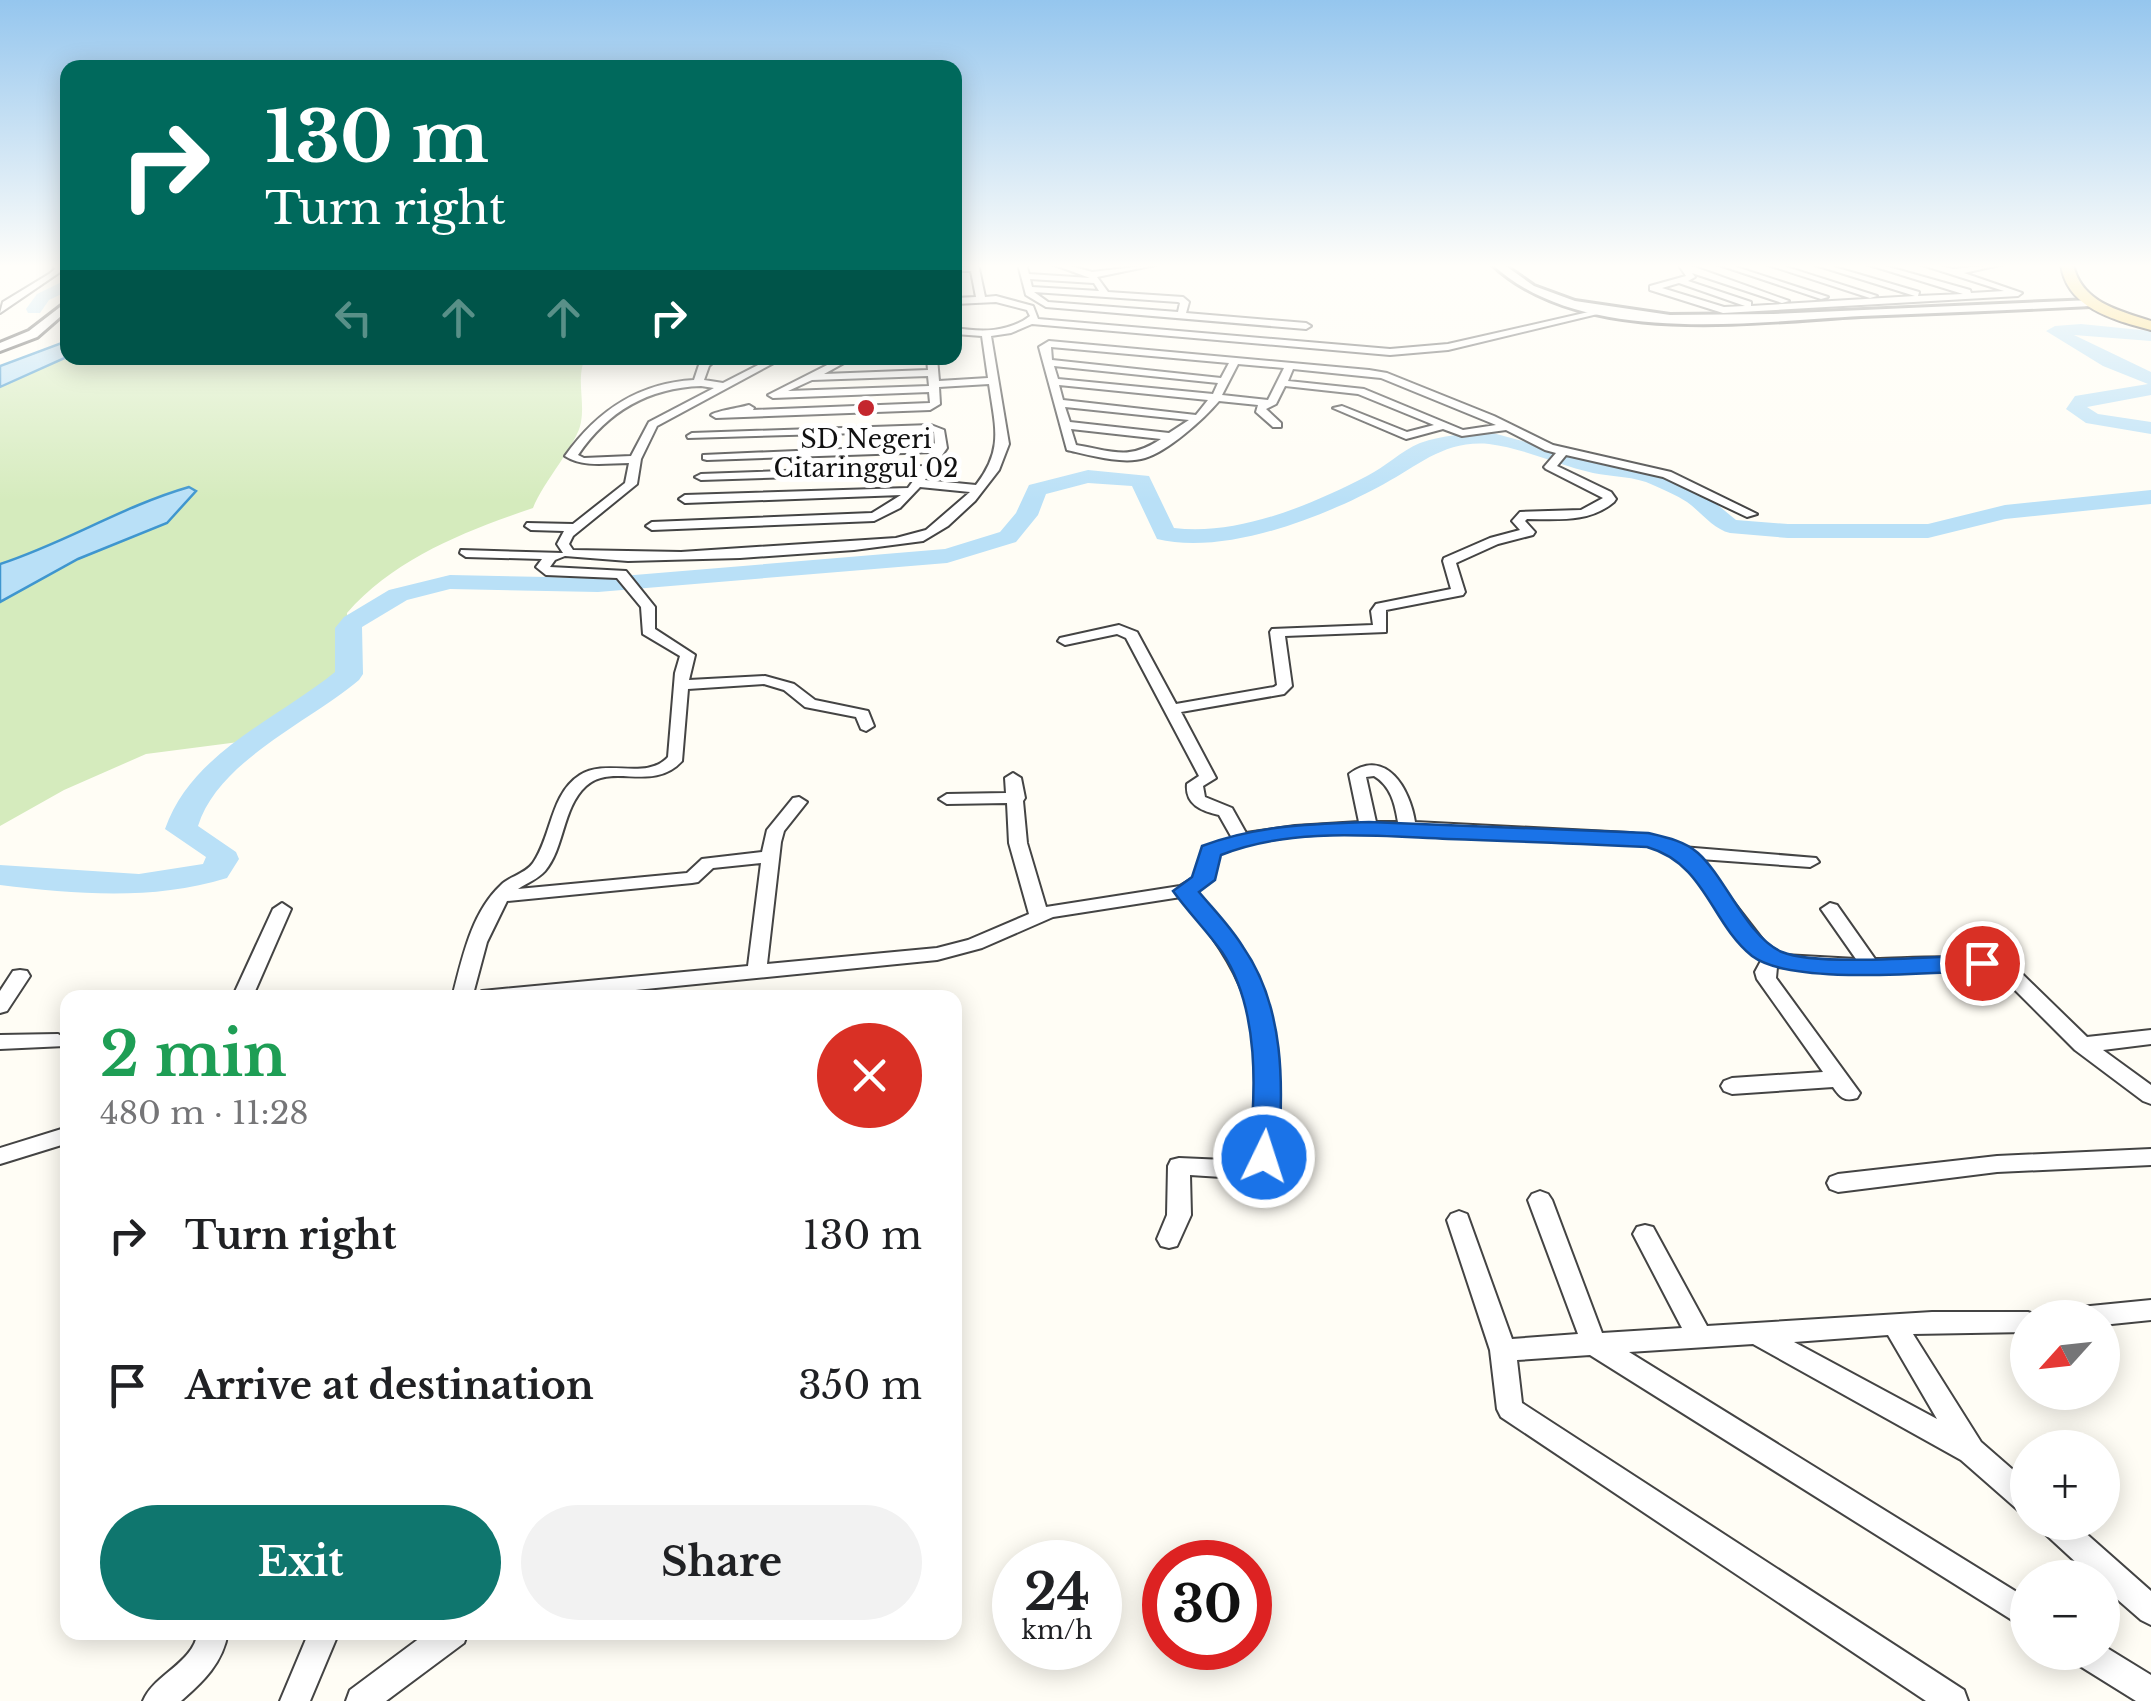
<!DOCTYPE html>
<html lang="en">
<head>
<meta charset="utf-8">
<style>
	:root { --surface:#fff; --page:#f2f2f2; --text:#202124; --muted:#757577; --accent:#0f766e }
	body { margin:0; font-family:"Libre Baskerville",serif; background:var(--page); color:var(--text); height:100vh; display:flex; flex-direction:column; font-size:38px; white-space:nowrap }
	* { box-sizing:border-box; margin:0 }
	p { font-size:32px; color:var(--muted) }
	.icon { flex:none; width:55px; height:55px; fill:none; stroke:currentColor; stroke-width:2; stroke-linecap:round; stroke-linejoin:round }
	.map { position:relative; flex:1; overflow:hidden }
	.sheet { position:absolute; left:60px; top:990px; width:902px; height:650px; display:flex; flex-direction:column; background:var(--surface); border-radius:20px; box-shadow:0 5px 25px #0003 }
	.sheet>* { flex:none }
	.banner { position:absolute; left:60px; top:60px; width:902px; height:305px; border-radius:20px; box-shadow:0 5px 25px #0003; background:#00695c; color:#fff; overflow:hidden }
	.needle { width:65px; rotate:243deg }
	.fabs { position:absolute; left:2010px; top:1300px; display:grid; gap:20px }
	.fabs a { display:grid; place-items:center; width:110px; height:110px; border-radius:50%; background:var(--surface); box-shadow:0 5px 25px #0003; font-size:50px }
	.speed { position:absolute; left:992px; top:1540px; display:flex; gap:20px; font-size:50px; font-weight:700; text-align:center }
	.speed>* { display:grid; place-content:center; width:130px; height:130px; border-radius:50%; background:var(--surface); box-shadow:0 5px 25px #0003; line-height:1 }
	.speed small { font-size:25px; font-weight:400 }
	.speed .limit { border:15px solid #d22; background:#fff; color:#111 }
	.pin { position:absolute; display:grid; place-items:center; width:85px; height:85px; color:#fff; margin:-42px; border:5px solid #fff; border-radius:50%; box-shadow:0 2px 10px #0007 }
	.me { position:absolute; width:110px; margin:-55px; rotate:4deg; stroke-linejoin:round; filter:drop-shadow(0 0 8px #0008) }
	.turn { display:flex; align-items:center; gap:35px; height:210px; padding:0 40px; font-size:45px }
	.turn .icon { width:130px; height:130px; stroke-width:2.5 }
	.turn b { display:block; font-size:70px; line-height:85px }
	.lanes { display:flex; align-items:center; height:95px; padding:0 40px; background:#0003; justify-content:center; gap:50px; direction:ltr }
	.lanes .off { opacity:.35 }
	.round { display:grid; place-items:center; flex:none; width:105px; height:105px; border-radius:52px; background:var(--page) }
	.headline { display:flex; align-items:center; justify-content:space-between; height:170px; padding:0 40px }
	h1 { font-size:60px; font-weight:700; line-height:75px; color:#1e9e55 }
	.action { display:flex; gap:20px; margin-top:auto; padding:20px 40px }
	.action a { flex:1; height:115px; border-radius:60px; background:var(--accent); color:#fff; font-size:40px; font-weight:700; line-height:115px; text-align:center }
	.action a+a { background:var(--page); color:var(--text) }
	ul { padding:0; list-style:none }
	li { display:flex; align-items:center; gap:30px; height:150px; padding:0 40px }
	li div { flex:1 }
	li b { display:block; font-size:38px }
	li em { font-style:normal }
	.map>svg:first-child { display:block }
</style>
</head>
<body>
<div class="map">
<svg width="2151" height="1701" viewBox="0 0 2151 1701">
	<rect width="100%" height="100%" fill="#fffdf5"/>
	<!-- green -->
	<path fill="#d5ebbd" d="M 67,357 L 585,358 C 576,378 585,401 581,422 C 578,443 543,482 533,508 C 466,531 395,558 347,613 L 349,674 L 262,739 L 146,754 L 64,790 L 0,826 L 0,387 Z"/>
	<!-- water -->
	<path fill="#b9e0f7" stroke="#3f96cf" stroke-width="2.5" d="M 67,341 L 67,357 L 0,387 L 0,366 Z
		M 189,487 L 196,491 L 167,523 L 78,559 L 0,602 L 0,564 C 65,543 123,506 189,487 Z"/>
	<g fill="none" stroke-linecap="round" stroke-linejoin="round">
		<!-- river -->
		<path fill="#b9e0f7" fill-rule="evenodd" d="M 68,279 L 68,291 L 49,300 L 40,313 L 28,313 L 26,309 L 37,294 Z
			M 2081,324 L 2151,331 L 2151,341 L 2074,335 L 2151,372 L 2151,395 L 2087,407 L 2098,414 L 2151,422 L 2151,434 L 2086,423 L 2066,409 L 2075,396 L 2148,384 L 2103,366 L 2046,331 L 2055,326 Z
			M 1489,432 L 1596,461 L 1660,471 L 1702,492 L 1736,520 L 1788,524 L 1928,524 L 2005,505 L 2151,490 L 2151,504 L 2005,519 L 1928,538 L 1788,538 L 1730,533 C 1713,529 1701,512 1687,502 C 1676,495 1664,490 1653,485 C 1635,476 1612,477 1593,473 C 1558,465 1523,448 1489,444 C 1445,440 1419,465 1384,484 C 1324,517 1224,556 1157,539 L 1132,486 L 1088,483 L 1046,494 L 1038,515 L 1016,542 L 947,563 L 598,592 L 450,589 L 407,600 L 362,627 L 363,674 L 359,680 C 309,722 218,761 198,826 L 236,852 L 239,859 L 227,878 C 152,901 76,894 0,885 L 0,865 L 139,874 L 203,864 L 206,857 L 165,829 C 192,752 276,720 335,672 L 335,628 L 344,617 L 389,590 L 450,575 L 598,578 L 945,549 L 1000,532 L 1016,513 L 1029,485 L 1088,470 L 1149,476 L 1174,528 C 1238,536 1311,505 1367,476 C 1385,467 1401,451 1420,443 C 1443,435 1465,434 1489,432 Z"/>
		<!-- minor casing -->
		<g stroke="#444" stroke-width="4">
			<path id="minor" d="M 52,264 L 60,264 L 63,270 L 0,313 L 3,302 L 49,274 L 55,269 Z
				M 970,264 L 978,264 L 985,297 L 996,296 L 1033,306 L 1038,319 L 1390,349 L 1448,344 L 1606,308 L 1610,311 L 1448,350 L 1390,355 L 1032,324 L 1011,333 L 991,336 L 1009,444 L 999,470 L 975,501 L 948,526 L 923,541 L 854,550 L 740,558 L 628,561 L 565,556 L 555,560 L 550,567 L 626,571 L 655,607 L 655,629 L 695,655 L 689,680 L 765,676 L 794,684 L 815,700 L 868,711 L 874,726 L 866,731 L 861,729 L 856,717 L 805,707 L 784,690 L 764,684 L 688,689 L 682,761 C 653,793 612,762 586,786 C 562,808 565,847 545,871 C 538,879 527,883 518,889 L 687,873 L 702,859 L 762,852 L 767,830 L 793,798 L 799,797 L 807,802 L 784,831 L 781,842 L 767,964 L 937,948 L 968,940 L 1029,914 L 1009,843 L 1007,803 L 947,804 L 939,799 L 947,794 L 1006,793 L 1005,778 L 1013,773 L 1021,778 L 1025,798 L 1023,801 L 1027,843 L 1046,907 L 1180,886 L 1195,877 L 1205,847 L 1232,838 L 1219,815 C 1202,811 1185,805 1187,784 L 1199,776 L 1126,638 L 1117,634 L 1065,645 L 1058,641 L 1060,638 L 1119,625 L 1137,632 L 1176,704 L 1274,687 L 1277,685 L 1270,632 L 1272,629 L 1373,625 L 1371,611 L 1376,604 L 1451,589 L 1443,561 L 1444,558 L 1490,538 L 1520,530 L 1512,521 L 1520,512 L 1581,510 L 1603,498 L 1546,469 L 1544,467 L 1556,453 L 1545,450 L 1506,430 L 1462,436 L 1443,429 L 1406,439 L 1333,408 L 1342,406 L 1407,432 L 1434,425 L 1358,394 L 1285,386 L 1276,404 L 1266,409 L 1281,423 L 1281,427 L 1273,427 L 1256,412 L 1258,405 L 1219,401 C 1204,419 1167,452 1145,458 C 1123,465 1089,455 1067,450 L 1039,347 L 1049,341 L 1369,370 L 1387,373 L 1494,416 L 1553,445 L 1671,472 L 1757,514 L 1747,517 L 1663,477 L 1566,455 L 1557,466 L 1611,492 L 1616,499 L 1614,502 C 1589,523 1558,519 1527,519 L 1525,521 L 1535,532 L 1533,535 L 1498,544 L 1456,563 L 1465,592 L 1463,595 L 1386,610 L 1386,632 L 1285,636 L 1292,686 L 1284,694 L 1181,712 L 1216,778 L 1203,786 L 1205,797 L 1232,808 L 1246,833 L 1295,826 L 1359,822 L 1349,774 C 1386,747 1410,789 1415,822 L 1630,833 L 1670,840 L 1682,847 L 1816,858 L 1819,862 L 1810,867 L 1700,859 L 1766,944 L 1784,955 L 1856,959 L 1821,909 L 1830,903 L 1837,905 L 1875,959 C 1921,958 1968,953 2013,965 L 2087,1037 L 2151,1030 L 2151,1044 L 2103,1050 L 2151,1085 L 2151,1104 L 2143,1101 L 2075,1050 L 1999,974 L 1982,969 L 1843,972 L 1777,967 L 1776,978 L 1860,1093 L 1857,1098 C 1844,1102 1840,1097 1833,1087 L 1732,1094 L 1724,1091 L 1721,1086 L 1724,1081 L 1732,1078 L 1823,1072 L 1757,979 L 1755,972 L 1762,959 L 1752,952 L 1684,862 L 1659,848 L 1630,843 L 1476,834 L 1352,833 L 1295,836 L 1250,843 L 1219,854 L 1212,880 L 1196,892 C 1277,986 1279,1026 1275,1146 C 1273,1161 1267,1174 1253,1179 L 1190,1175 L 1191,1215 L 1177,1246 L 1169,1248 L 1161,1246 L 1157,1239 L 1167,1215 L 1168,1166 L 1171,1160 L 1179,1158 L 1248,1161 C 1256,1148 1253,1132 1254,1116 C 1264,1017 1243,972 1181,897 L 1053,917 L 982,948 L 937,960 L 555,998 L 472,998 L 482,991 L 748,966 L 761,863 L 713,868 L 698,882 L 692,883 L 507,901 L 487,942 L 472,998 L 452,998 C 462,959 471,913 501,885 C 510,876 525,874 533,863 C 552,836 550,794 580,775 C 607,758 646,781 668,757 L 675,673 L 680,656 L 643,634 L 641,607 L 617,578 L 546,575 L 536,567 L 542,559 L 466,557 L 460,553 L 461,550 L 563,553 L 557,544 L 564,531 L 531,530 L 525,526 L 527,523 L 573,524 L 625,483 L 629,463 C 607,463 584,468 565,456 C 597,411 638,383 694,380 L 699,365 L 708,358 L 718,358 L 709,366 L 704,380 L 723,383 L 772,358 L 783,358 L 657,426 L 641,459 L 637,484 L 573,536 L 569,544 L 573,550 L 681,552 L 896,538 L 926,530 L 970,492 L 920,487 L 900,508 L 874,521 L 652,530 L 646,526 L 652,522 L 872,513 L 901,495 L 685,503 L 679,499 L 685,495 L 908,488 L 919,473 L 701,480 L 695,477 L 701,474 L 924,466 L 933,452 L 707,460 L 703,459 L 703,455 L 935,445 L 934,432 L 931,431 L 688,438 L 687,436 L 692,433 L 931,425 L 944,430 L 947,448 L 925,480 L 976,485 C 1004,449 995,427 989,384 L 939,387 L 940,404 L 930,410 L 716,418 L 711,415 C 716,411 739,408 749,405 L 754,408 L 753,410 L 930,403 L 929,392 L 773,398 L 768,395 L 841,358 L 853,358 L 824,374 L 928,370 L 927,358 L 937,358 L 939,381 L 988,378 L 982,336 L 955,334 L 955,328 C 981,332 1008,333 1030,316 L 1027,310 L 996,302 L 955,304 L 955,298 L 976,297 L 971,271 L 955,271 L 955,267 L 970,267 ZM 1051,347 L 1229,363 L 1221,378 L 1052,360 ZM 1238,364 L 1284,368 L 1268,400 L 1222,395 ZM 1054,366 L 1218,383 L 1213,394 L 1058,379 ZM 1293,369 L 1381,378 L 1496,425 L 1463,430 L 1364,389 L 1288,381 ZM 928,376 L 929,386 L 788,391 L 812,380 ZM 1059,385 L 1208,400 L 1196,415 L 1063,400 ZM 701,386 L 714,388 L 649,422 L 631,456 L 584,458 L 578,455 C 608,411 648,388 701,386 ZM 1065,407 L 1189,420 L 1169,433 L 1070,422 ZM 1071,429 L 1161,439 C 1128,461 1113,451 1076,445 ZM 1374,776 C 1391,786 1395,804 1398,822 L 1376,822 L 1366,777 Z
				M 1018,264 L 1026,264 L 1029,274 L 1090,278 L 1052,264 L 1064,264 L 1092,272 L 1160,264 L 1097,277 L 1108,292 L 1183,297 L 1189,302 L 1186,313 L 1306,323 L 1311,326 L 1306,329 L 1046,307 L 1026,295 ZM 1030,279 L 1094,283 L 1099,291 L 1032,287 ZM 1034,292 L 1178,302 L 1180,303 L 1178,312 L 1048,302 Z
				M 1678,264 L 1686,264 L 1789,301 L 1782,303 L 1692,273 L 1695,277 L 1688,281 L 1751,302 L 1751,306 L 1915,296 L 1812,264 L 1824,264 L 1919,292 L 1918,296 L 1963,294 L 1866,264 L 1878,264 L 1970,290 L 1971,293 L 2004,291 L 1919,264 L 1931,264 L 1953,269 L 2004,264 L 1964,273 L 2022,293 L 2018,296 L 1723,313 L 1650,290 L 1650,286 L 1686,276 ZM 1679,283 L 1745,306 L 1724,307 L 1662,288 Z
				M 1716,264 L 1727,264 L 1828,297 L 1821,299 Z
				M 1765,264 L 1777,264 L 1877,296 L 1870,298 Z
				M 282,903 L 291,909 L 252,998 L 232,998 L 273,909 Z
				M 20,970 L 27,971 L 30,976 L 7,1011 L 0,1013 L 0,991 L 13,971 Z
				M 58,1034 L 68,1040 L 65,1046 L 0,1049 L 0,1035 Z
				M 68,1127 L 68,1143 L 0,1164 L 0,1148 Z
				M 2151,1149 L 2151,1165 L 1997,1172 L 1838,1192 L 1830,1189 L 1827,1183 L 1830,1177 L 1838,1174 L 1997,1156 Z
				M 1540,1191 L 1548,1194 L 1552,1200 L 1602,1333 L 1682,1328 L 1633,1234 L 1637,1227 L 1645,1225 L 1653,1227 L 1707,1326 L 1932,1312 L 2028,1312 L 2037,1315 L 2038,1318 L 2028,1318 L 2028,1332 L 1913,1334 L 1981,1442 L 2028,1483 L 2028,1514 L 2018,1510 L 1961,1460 L 1753,1344 L 1629,1352 L 2028,1599 L 2028,1630 L 1590,1355 L 1517,1360 L 1522,1403 L 1964,1690 L 1968,1701 L 1926,1701 L 1501,1417 L 1497,1409 L 1490,1350 L 1447,1220 L 1451,1214 L 1459,1211 L 1467,1214 L 1512,1339 L 1578,1334 L 1528,1200 L 1532,1194 ZM 1888,1335 L 1937,1419 L 1794,1342 Z
				M 2151,1300 L 2151,1320 L 2102,1325 L 2102,1318 L 2058,1318 L 2061,1311 L 2070,1308 Z
				M 2038,1522 L 2073,1522 L 2151,1591 L 2151,1625 L 2141,1620 L 2102,1586 L 2102,1578 L 2093,1578 L 2042,1531 Z
				M 198,1632 L 228,1632 C 223,1663 203,1682 181,1701 L 143,1701 C 154,1674 193,1664 198,1632 Z
				M 309,1632 L 339,1632 L 310,1701 L 280,1701 Z
				M 428,1632 L 468,1632 L 464,1643 L 386,1701 L 346,1701 L 350,1690 Z
				M 2102,1645 L 2151,1675 L 2151,1701 L 2136,1701 L 2075,1663 L 2071,1652 L 2102,1652 Z"/>
		</g>
		<!-- tertiary casing -->
		<g stroke="#444" stroke-width="6">
			<path id="tertiary" d="M 1492,264 L 1503,264 L 1534,286 L 1575,301 L 1670,315 L 1773,314 L 2091,300 L 2097,303 L 2091,306 C 2014,310 1938,313 1861,316 C 1750,322 1580,347 1492,264 Z
				M 68,301 L 68,310 L 37,337 L 0,351 L 0,343 L 29,331 Z"/>
		</g>
		<!-- primary casing -->
		<g stroke="#222" stroke-width="4">
			<path id="primary" d="M 2061,264 L 2073,264 C 2081,302 2117,310 2151,321 L 2151,330 C 2114,320 2066,308 2061,264 Z"/>
		</g>
		<!-- minor -->
		<use href="#minor" fill="#fff" fill-rule="evenodd"/>
		<!-- tertiary -->
		<use href="#tertiary" fill="#fff" fill-rule="evenodd"/>
		<!-- primary -->
		<use href="#primary" fill="#f9d66b" fill-rule="evenodd"/>
	</g>
	<!-- sky -->
	<linearGradient id="sky" x2="0" y2="1"><stop stop-color="#95c6ee"/><stop offset="0.53" stop-color="#fffefa"/><stop offset="1" stop-color="#fffefa" stop-opacity="0"/></linearGradient>
	<rect width="2151" height="502" fill="url(#sky)"/>
	<!-- route -->
	<path fill="#1a73e8" stroke="#114b97" stroke-width="2.5" d="M 1369,822 L 1648,833 C 1665,837 1685,841 1698,853 C 1726,878 1747,937 1782,952 C 1818,967 1938,956 1982,955 L 1995,963 L 1982,971 C 1930,972 1792,986 1752,956 C 1710,922 1706,864 1647,847 C 1581,844 1514,841 1448,839 C 1374,836 1291,827 1221,855 L 1215,880 L 1199,892 C 1214,910 1231,927 1243,947 C 1285,1007 1284,1087 1278,1157 L 1274,1165 L 1264,1168 L 1253,1165 L 1249,1157 C 1256,1093 1260,1009 1222,952 C 1207,931 1188,912 1173,891 L 1192,877 L 1202,846 C 1257,825 1312,824 1369,822 Z"/>
	<!-- markers -->
	<circle fill="#c4262e" stroke="#fff" stroke-width="4" cx="866" cy="408" r="10"/>
	<g text-anchor="middle" dominant-baseline="central" stroke-width="10" stroke-linejoin="round" paint-order="stroke">
		<!-- far-poi labels -->
		<g font-size="25" fill="#111" stroke="#fff">
			<text x="866" y="439">SD Negeri<tspan x="866" dy="29">Citaringgul 02</tspan></text>
		</g>
	</g>
</svg>
<div class="fabs">
<a><svg class="needle" viewBox="-14 -14 28 28"><path d="M0-13l5 13h-10z" fill="#e53935"/><path d="M0 13l5-13h-10z" fill="#757577"/></svg></a>
<a>+</a>
<a>−</a>
</div>
<div class="speed"><div>24<small>km/h</small></div><div class="limit">30</div></div>
<div class="pin" style="left:1982px;top:963px;background:#d93025"><svg class="icon" aria-label="arrive" viewBox="0 0 24 24"><path d="M6 21V4h12l-3 4 3 4H6"/></svg></div>
<svg class="me" style="left:1264px;top:1157px" viewBox="-20 -20 40 40"><circle r="17" fill="#1a73e8" stroke="#fff" stroke-width="3"/><path d="M0-11L8 9 0 5-8 9z" fill="#fff"/></svg>
<div class="banner">
<div class="turn"><svg class="icon" aria-label="right" viewBox="0 0 24 24"><path d="M7 20v-9h11M14 6l5 5-5 5"/></svg><div><b>130 m</b>Turn right</div></div>
<div class="lanes"><svg class="icon off" aria-label="left" viewBox="0 0 24 24"><path d="M17 20v-9H6M10 6l-5 5 5 5"/></svg><svg class="icon off" aria-label="ahead" viewBox="0 0 24 24"><path d="M12 20V5M6 11l6-6 6 6"/></svg><svg class="icon off" aria-label="ahead" viewBox="0 0 24 24"><path d="M12 20V5M6 11l6-6 6 6"/></svg><svg class="icon" aria-label="right" viewBox="0 0 24 24"><path d="M7 20v-9h11M14 6l5 5-5 5"/></svg></div>
</div>
<section class="sheet">
<div class="headline"><div><h1>2 min</h1><p>480 m · 11:28</p></div><a class="round" style="background:#d93025;color:#fff"><svg class="icon" aria-label="close" viewBox="0 0 24 24"><path d="M6 6l12 12M18 6L6 18"/></svg></a></div>
<ul>
<li><svg class="icon" aria-label="right" viewBox="0 0 24 24"><path d="M7 20v-9h11M14 6l5 5-5 5"/></svg><div><b>Turn right</b></div><em>130 m</em></li>
<li><svg class="icon" aria-label="arrive" viewBox="0 0 24 24"><path d="M6 21V4h12l-3 4 3 4H6"/></svg><div><b>Arrive at destination</b></div><em>350 m</em></li>
</ul>
<div class="action"><a>Exit</a><a>Share</a></div>
</section>
</div>
</body>
</html>
